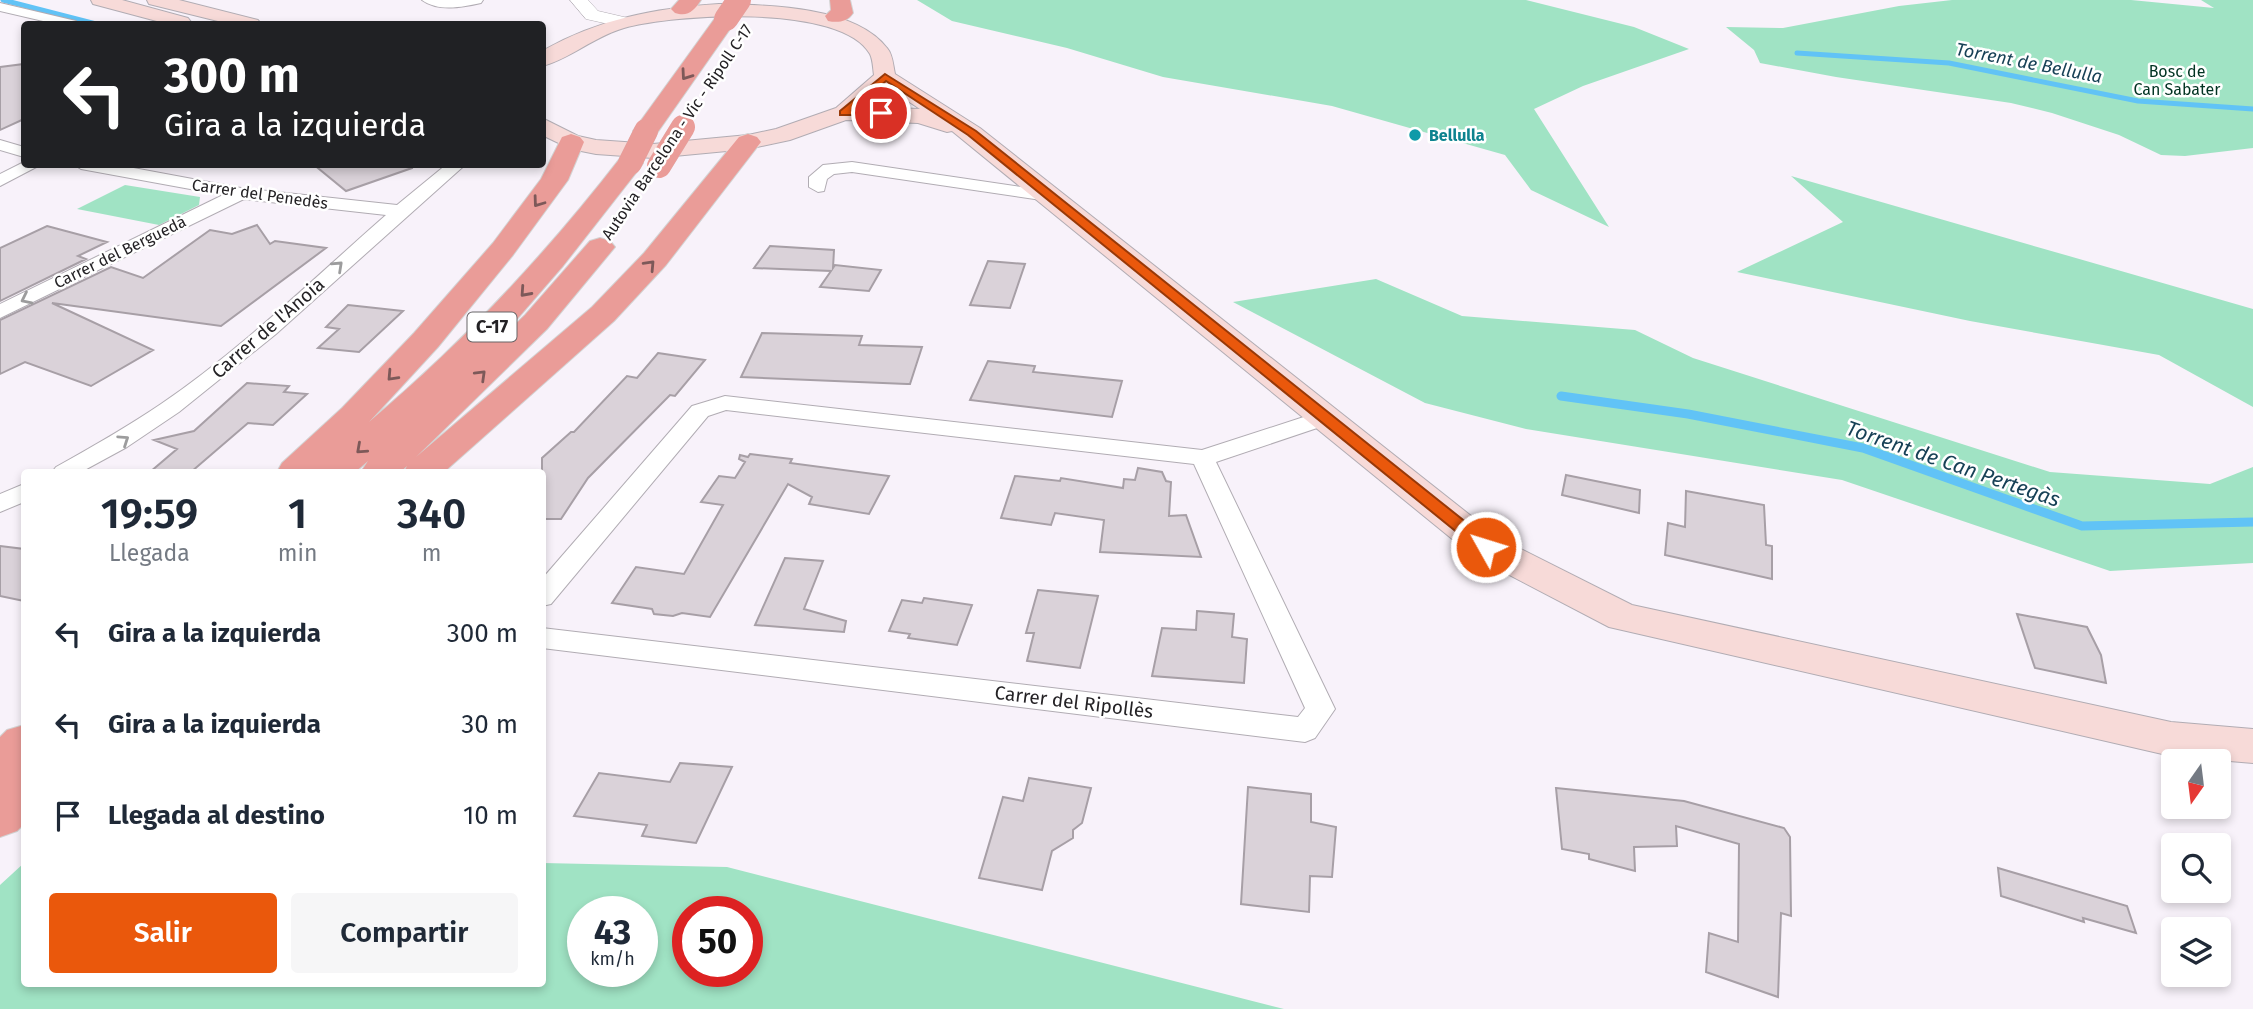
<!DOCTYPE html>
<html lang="es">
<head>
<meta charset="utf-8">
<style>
	:root { --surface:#fff; --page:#f6f6f7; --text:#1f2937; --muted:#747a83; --accent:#ea580c }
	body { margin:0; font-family:"Fira Sans",sans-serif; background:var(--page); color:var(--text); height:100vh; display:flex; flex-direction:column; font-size:26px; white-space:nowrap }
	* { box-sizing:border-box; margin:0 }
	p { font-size:23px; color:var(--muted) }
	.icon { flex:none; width:38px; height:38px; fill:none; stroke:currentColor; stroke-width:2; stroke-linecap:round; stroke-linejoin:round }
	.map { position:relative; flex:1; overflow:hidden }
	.sheet { position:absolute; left:21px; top:469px; width:525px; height:518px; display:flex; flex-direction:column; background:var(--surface); border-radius:7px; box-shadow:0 4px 10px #0003 }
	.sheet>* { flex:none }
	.hud { position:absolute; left:21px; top:21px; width:525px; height:147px; border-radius:7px; box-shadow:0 4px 10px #0003; background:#202124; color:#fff; overflow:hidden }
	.needle { width:46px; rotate:194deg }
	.tools { position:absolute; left:2161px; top:749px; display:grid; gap:14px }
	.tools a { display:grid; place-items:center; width:70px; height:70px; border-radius:7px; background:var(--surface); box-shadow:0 4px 10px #0003; font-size:35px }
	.speed { position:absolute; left:567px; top:896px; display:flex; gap:14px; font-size:35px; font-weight:700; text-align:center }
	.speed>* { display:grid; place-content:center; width:91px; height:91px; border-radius:50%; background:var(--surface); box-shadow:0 4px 10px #0003; line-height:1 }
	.speed small { font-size:18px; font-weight:400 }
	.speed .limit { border:10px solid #d22; background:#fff; color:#111 }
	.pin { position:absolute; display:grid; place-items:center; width:60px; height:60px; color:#fff; margin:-30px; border:4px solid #fff; border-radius:50%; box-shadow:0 2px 7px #0007 }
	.me { position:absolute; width:77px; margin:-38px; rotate:309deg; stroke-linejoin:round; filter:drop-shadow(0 0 5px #0008) }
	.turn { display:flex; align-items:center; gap:24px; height:147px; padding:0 28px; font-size:32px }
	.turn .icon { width:91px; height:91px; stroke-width:2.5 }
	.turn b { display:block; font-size:49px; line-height:60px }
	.eta { display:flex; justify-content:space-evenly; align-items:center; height:119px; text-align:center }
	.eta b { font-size:42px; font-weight:600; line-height:49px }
	.button { display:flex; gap:14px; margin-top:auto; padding:14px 28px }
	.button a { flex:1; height:80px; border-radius:7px; background:var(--accent); color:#fff; font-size:28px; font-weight:600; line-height:80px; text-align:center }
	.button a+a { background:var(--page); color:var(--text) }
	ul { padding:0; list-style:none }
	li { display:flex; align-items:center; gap:21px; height:91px; padding:0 28px }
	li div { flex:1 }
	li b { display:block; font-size:26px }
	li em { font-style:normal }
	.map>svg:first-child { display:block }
</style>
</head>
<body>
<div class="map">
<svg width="2253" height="1009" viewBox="0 0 2253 1009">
	<rect width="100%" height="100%" fill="#f8f2fa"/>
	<!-- green -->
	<path fill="#a0e3c4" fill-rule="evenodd" d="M 917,0 L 1526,0 L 1634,27 L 1689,49 L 1583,86 L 1534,109 L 1609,227 L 1531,190 L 1505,155 L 1332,106 L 1163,77 L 1067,48 L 952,21 Z
		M 1952,0 L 2131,0 L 2214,8 L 2201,0 L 2253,0 L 2253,148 L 2185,156 L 2161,155 L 2119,135 L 2052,113 L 2011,103 L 1836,77 L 1760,63 L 1754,50 L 1726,27 L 1783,28 L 1899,6 Z
		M 1791,176 L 2253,309 L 2253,407 L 2159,355 L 1970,321 L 1737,272 L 1843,222 Z
		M 125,185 L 200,197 L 199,205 L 159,225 L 77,209 Z
		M 1376,279 L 1462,316 L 1635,330 L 1693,358 L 2050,472 L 2210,484 L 2253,467 L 2253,563 L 2110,571 L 1842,480 L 1526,429 L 1425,403 L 1233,302 Z
		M 24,863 L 24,984 L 542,984 L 543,863 L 727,867 L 1284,1009 L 0,1009 L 0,885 ZM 583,912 L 642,912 L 642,971 L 583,971 ZM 688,912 L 747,912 L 747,971 L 688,971 Z"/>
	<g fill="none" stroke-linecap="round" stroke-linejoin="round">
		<!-- stream-far1 -->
		<path stroke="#61c3f6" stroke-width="5" d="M 3,0 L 96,24
			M 1797,53 L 1949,63 L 2138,101 L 2253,109"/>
		<!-- stream -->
		<path stroke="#61c3f6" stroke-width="9" d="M 1561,396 L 1688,414 L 1863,448 L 2082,526 L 2253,522"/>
	</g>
	<!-- building -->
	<path fill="#dad2d9" stroke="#a79fa6" stroke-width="2" d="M 24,64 L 24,119 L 0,130 L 0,67 Z
		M 313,164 L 411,164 L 412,168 L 346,191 Z
		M 257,225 L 270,244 L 275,241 L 326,248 L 221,326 L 52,303 L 153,350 L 91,386 L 25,362 L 0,374 L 0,320 L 111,267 L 143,278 L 210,230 L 232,234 Z
		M 47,226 L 107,242 L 78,256 L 86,259 L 0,301 L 0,248 Z
		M 770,246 L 834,250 L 833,268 L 835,265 L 881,270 L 869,291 L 820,287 L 831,271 L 754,268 Z
		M 988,261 L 1025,264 L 1010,308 L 970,305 Z
		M 348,305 L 403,311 L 359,352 L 318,348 L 339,329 L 326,327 Z
		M 762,333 L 862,336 L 859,345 L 922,347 L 910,384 L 907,384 L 741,377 Z
		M 658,353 L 705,360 L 675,396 L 670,395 L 588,478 L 561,519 L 542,519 L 542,458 L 571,432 L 574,432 L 627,376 L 637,378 Z
		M 988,361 L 1035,366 L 1033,372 L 1122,381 L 1112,417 L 970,400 Z
		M 247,383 L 289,386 L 284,392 L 307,394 L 273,425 L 248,423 L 191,472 L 150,472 L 177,449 L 154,440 L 194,431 Z
		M 750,454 L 792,459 L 790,463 L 889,476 L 869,514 L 809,504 L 812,497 L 788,484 L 710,617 L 682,613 L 673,616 L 654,614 L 652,609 L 612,603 L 636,567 L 684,574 L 723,505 L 701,502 L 719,476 L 735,478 L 745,462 L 739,459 L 740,455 L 748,457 Z
		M 1138,468 L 1162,472 L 1166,481 L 1171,482 L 1169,516 L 1186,515 L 1201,557 L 1100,552 L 1104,520 L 1055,513 L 1051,525 L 1001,518 L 1015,476 L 1060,481 L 1061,478 L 1123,488 L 1124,479 L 1135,480 Z
		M 1566,475 L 1640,490 L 1639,513 L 1562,495 Z
		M 1686,491 L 1764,505 L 1766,545 L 1772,546 L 1772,579 L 1665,555 L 1668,523 L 1685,527 Z
		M 0,546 L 24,549 L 24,601 L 0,596 Z
		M 785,558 L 823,561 L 804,609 L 846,621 L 844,632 L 755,625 Z
		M 1038,590 L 1098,596 L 1080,668 L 1027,661 L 1034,633 L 1026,633 Z
		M 924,598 L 972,605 L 957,645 L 908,638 L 910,634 L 889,631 L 902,600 L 922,603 Z
		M 1197,611 L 1234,614 L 1232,637 L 1247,639 L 1244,683 L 1152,676 L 1162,628 L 1196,630 Z
		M 2017,614 L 2087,627 L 2101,655 L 2106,683 L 2035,668 Z
		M 680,763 L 732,767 L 696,843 L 642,836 L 647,825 L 574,816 L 599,773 L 670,782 Z
		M 1029,778 L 1091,788 L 1082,823 L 1073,830 L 1073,838 L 1052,851 L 1042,890 L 979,878 L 1003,797 L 1023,801 Z
		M 1248,787 L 1311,794 L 1311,822 L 1336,827 L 1332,877 L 1310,876 L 1309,912 L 1241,904 Z
		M 1556,788 L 1684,801 L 1784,828 L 1790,837 L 1791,916 L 1781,913 L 1778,997 L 1706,972 L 1709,933 L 1738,942 L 1739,844 L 1676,826 L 1677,846 L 1634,847 L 1635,871 L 1589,859 L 1589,854 L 1562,849 Z
		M 1998,868 L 2127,906 L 2136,933 L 2083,918 L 2084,922 L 2001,896 Z"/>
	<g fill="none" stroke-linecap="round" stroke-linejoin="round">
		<!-- minor casing -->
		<g stroke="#b1acb3" stroke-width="2">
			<path id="minor" d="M 422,0 L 483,0 L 481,3 C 463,7 438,12 422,0 Z
				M 0,3 L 76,21 L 78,24 L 56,24 L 0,11 Z
				M 0,140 L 24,147 L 24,157 L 0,150 Z
				M 24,162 L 24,164 L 42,164 L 0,186 L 0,174 Z
				M 852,162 L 1048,191 L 1057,196 L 1048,201 L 852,172 L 834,174 L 827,179 L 824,191 L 818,192 L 809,187 L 809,177 L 823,165 Z
				M 73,164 L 112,164 L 241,188 L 397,205 L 447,164 L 466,164 L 276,334 L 179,412 L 127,447 L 81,472 L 52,472 L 56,467 C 92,447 127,427 161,404 C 242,349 313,279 386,215 L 244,199 L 0,318 L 0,304 L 223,195 L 81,169 Z
				M 725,396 L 1202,450 L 1316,413 L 1332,413 L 1335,418 L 1332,423 L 1216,462 L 1335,709 L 1315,738 L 1305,742 L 542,648 L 542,628 L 1298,717 L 1305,708 L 1194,464 L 726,410 L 708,416 L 551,604 L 542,606 L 542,579 L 692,406 Z
				M 24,484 L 24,502 L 0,512 L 0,494 Z"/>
		</g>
		<!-- tertiary casing -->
		<g stroke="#b1acb3" stroke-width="1">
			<path id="tertiary" d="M 570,0 L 588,0 L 598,11 L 628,18 L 631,22 L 622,27 L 586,19 Z"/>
		</g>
		<!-- secondary casing -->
		<g stroke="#b1acb3" stroke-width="2">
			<path id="secondary" d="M 91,0 L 122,0 L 188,18 L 191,22 L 189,24 L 168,24 L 93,4 Z
				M 147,0 L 179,0 L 258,20 L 261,24 L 230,24 L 149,4 Z
				M 719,4 C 768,5 855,6 887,48 C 893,55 893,65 895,74 L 980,128 L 1499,538 L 1632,605 L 2171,722 L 2253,729 L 2253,763 L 2171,756 L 1609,627 L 1473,556 L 952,131 L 947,132 L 918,123 L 846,120 L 790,140 L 748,149 L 653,158 L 596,154 L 571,149 L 542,135 L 542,118 L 578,136 L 596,140 L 653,144 L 748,135 L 776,129 L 836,108 L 874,75 C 873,69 873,60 870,54 C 841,3 674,14 624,28 C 595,36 568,60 542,66 L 542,51 C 599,19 655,8 719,4 ZM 886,87 L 920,109 L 864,107 Z"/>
		</g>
		<!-- trunk casing -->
		<g stroke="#d3d3d3" stroke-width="2">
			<path id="trunk" d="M 679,0 L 701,0 C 694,11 688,17 675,13 L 671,9 Z
				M 830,0 L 850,0 L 853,13 C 847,22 838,23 828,21 L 825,16 L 831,10 Z
				M 726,13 L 734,14 L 737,19 L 655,136 L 646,139 L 637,136 L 633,131 L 637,126 L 718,14 Z
				M 571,134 L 580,137 L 584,142 L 568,180 L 513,255 L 438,347 L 369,422 C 463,343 545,255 621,157 L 630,155 L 639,157 L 643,163 L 639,169 L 563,266 L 499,340 L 525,315 L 590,241 L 600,238 L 610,241 L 615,247 L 547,329 L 416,457 L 592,307 L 644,253 L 739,137 L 748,134 L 757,137 L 761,142 L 666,265 L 614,321 L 444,472 L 404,472 L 407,466 L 400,472 L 361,472 L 368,461 L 355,472 L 277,472 L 282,463 L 342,408 L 414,333 L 493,243 L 541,179 L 562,137 Z
				M 24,725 L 24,824 L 17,831 L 0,837 L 0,737 L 7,730 Z"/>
		</g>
		<!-- minor -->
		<use href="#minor" fill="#fff" fill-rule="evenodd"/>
		<!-- tertiary -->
		<use href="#tertiary" fill="#fff" fill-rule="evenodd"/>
		<!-- secondary -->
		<use href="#secondary" fill="#f7dad8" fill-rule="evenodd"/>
		<!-- trunk -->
		<use href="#trunk" fill="#ea9c98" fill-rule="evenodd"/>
		<!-- trunk-bridge casing -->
		<g stroke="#d3d3d3" stroke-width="24" stroke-linecap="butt">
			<path id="trunk-bridge" d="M 726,19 L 739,0
				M 630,163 L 646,131
				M 659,166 L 683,127"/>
		</g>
		<!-- trunk-bridge -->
		<use href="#trunk-bridge" stroke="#ea9c98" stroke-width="24"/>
	</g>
	<!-- one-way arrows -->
	<defs><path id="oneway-chevron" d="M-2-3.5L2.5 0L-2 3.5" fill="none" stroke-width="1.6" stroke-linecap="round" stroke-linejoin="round" transform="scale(1.75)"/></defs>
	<g stroke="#7d5959">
		<use href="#oneway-chevron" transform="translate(686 75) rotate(125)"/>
		<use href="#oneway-chevron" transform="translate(538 202) rotate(126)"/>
		<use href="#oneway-chevron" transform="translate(650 265) rotate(-47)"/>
		<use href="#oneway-chevron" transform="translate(525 292) rotate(132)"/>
		<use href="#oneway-chevron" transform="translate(481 375) rotate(-44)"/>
		<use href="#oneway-chevron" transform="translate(392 376) rotate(133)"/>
		<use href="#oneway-chevron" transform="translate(361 449) rotate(138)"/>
	</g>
	<g stroke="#9c9c9d">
		<use href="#oneway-chevron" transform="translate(338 266) rotate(-43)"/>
		<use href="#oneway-chevron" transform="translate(26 299) rotate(154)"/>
		<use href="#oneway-chevron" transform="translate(124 440) rotate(-34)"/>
	</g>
	<!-- route -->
	<path fill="#ea580c" stroke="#983908" stroke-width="2" d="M 885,74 L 976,131 L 1492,543 L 1494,547 L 1492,551 L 1480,551 L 968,135 L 886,81 L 853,110 L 881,110 L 886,113 L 884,115 L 840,115 L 840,111 Z"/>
	<!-- markers -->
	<circle fill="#0f9aa8" stroke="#fff" stroke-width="2.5" cx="1415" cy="135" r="7"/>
	<g text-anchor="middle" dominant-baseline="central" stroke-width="5" stroke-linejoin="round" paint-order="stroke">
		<!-- far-park labels -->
		<g font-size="16" fill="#013322" stroke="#fff">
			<text x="2177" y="71">Bosc de<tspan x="2177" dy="18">Can Sabater</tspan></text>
		</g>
		<!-- far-street labels -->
		<g font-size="16" fill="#242225" stroke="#fff">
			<text transform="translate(677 132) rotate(-56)">Autovia Barcelona - Vic - Ripoll C-17</text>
			<text transform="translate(260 194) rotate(8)">Carrer del Penedès</text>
			<text transform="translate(120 252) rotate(-26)">Carrer del Berguedà</text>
		</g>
		<!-- far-culture labels -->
		<g font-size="16" font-weight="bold" fill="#0d838f" stroke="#fff" text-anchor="start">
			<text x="1429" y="135">Bellulla</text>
		</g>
		<!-- far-water labels -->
		<g font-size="18" font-style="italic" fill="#174156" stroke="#fff">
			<text transform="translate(2029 63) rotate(11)">Torrent de Bellulla</text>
		</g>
		<!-- shield labels -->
		<rect fill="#fff" stroke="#666466" stroke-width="2" x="467.5" y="312.5" width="49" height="29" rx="5"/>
		<g font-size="18" font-weight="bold" fill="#242225">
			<text x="492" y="327">C-17</text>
		</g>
		<!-- street labels -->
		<g font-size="19" fill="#242225" stroke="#fff">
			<text transform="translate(268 328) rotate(-41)">Carrer de l'Anoia</text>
			<text transform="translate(1074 702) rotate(7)">Carrer del Ripollès</text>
		</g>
		<!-- water labels -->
		<g font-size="21" font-style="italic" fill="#174156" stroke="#fff">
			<text transform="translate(1953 464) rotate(19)">Torrent de Can Pertegàs</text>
		</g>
	</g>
</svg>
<div class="tools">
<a><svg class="needle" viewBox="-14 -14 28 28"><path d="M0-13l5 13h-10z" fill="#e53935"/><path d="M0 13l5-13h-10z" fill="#747a83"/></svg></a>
<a><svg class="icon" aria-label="search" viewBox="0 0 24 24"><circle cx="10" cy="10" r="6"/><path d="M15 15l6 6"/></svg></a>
<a><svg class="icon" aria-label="layers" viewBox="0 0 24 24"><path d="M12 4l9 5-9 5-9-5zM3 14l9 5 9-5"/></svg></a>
</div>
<div class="speed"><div>43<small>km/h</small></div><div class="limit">50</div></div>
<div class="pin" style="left:881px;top:113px;background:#d93025"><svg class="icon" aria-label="arrive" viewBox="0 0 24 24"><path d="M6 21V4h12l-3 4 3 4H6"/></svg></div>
<svg class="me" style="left:1486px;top:547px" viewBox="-20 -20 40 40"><circle r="17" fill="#ea580c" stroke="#fff" stroke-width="3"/><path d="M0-11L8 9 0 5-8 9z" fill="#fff"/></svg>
<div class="hud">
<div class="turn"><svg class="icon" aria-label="left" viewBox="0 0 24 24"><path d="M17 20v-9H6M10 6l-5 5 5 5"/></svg><div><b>300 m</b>Gira a la izquierda</div></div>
</div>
<section class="sheet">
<div class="eta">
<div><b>19:59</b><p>Llegada</p></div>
<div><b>1</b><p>min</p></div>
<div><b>340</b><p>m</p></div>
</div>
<ul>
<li><svg class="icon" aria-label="left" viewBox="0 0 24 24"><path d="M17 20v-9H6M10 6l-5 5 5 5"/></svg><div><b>Gira a la izquierda</b></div><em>300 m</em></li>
<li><svg class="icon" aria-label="left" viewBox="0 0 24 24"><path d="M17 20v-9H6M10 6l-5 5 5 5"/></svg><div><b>Gira a la izquierda</b></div><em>30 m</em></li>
<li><svg class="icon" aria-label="arrive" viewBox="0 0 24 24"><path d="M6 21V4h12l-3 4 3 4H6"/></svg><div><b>Llegada al destino</b></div><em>10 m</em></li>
</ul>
<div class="button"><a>Salir</a><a>Compartir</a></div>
</section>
</div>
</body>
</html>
